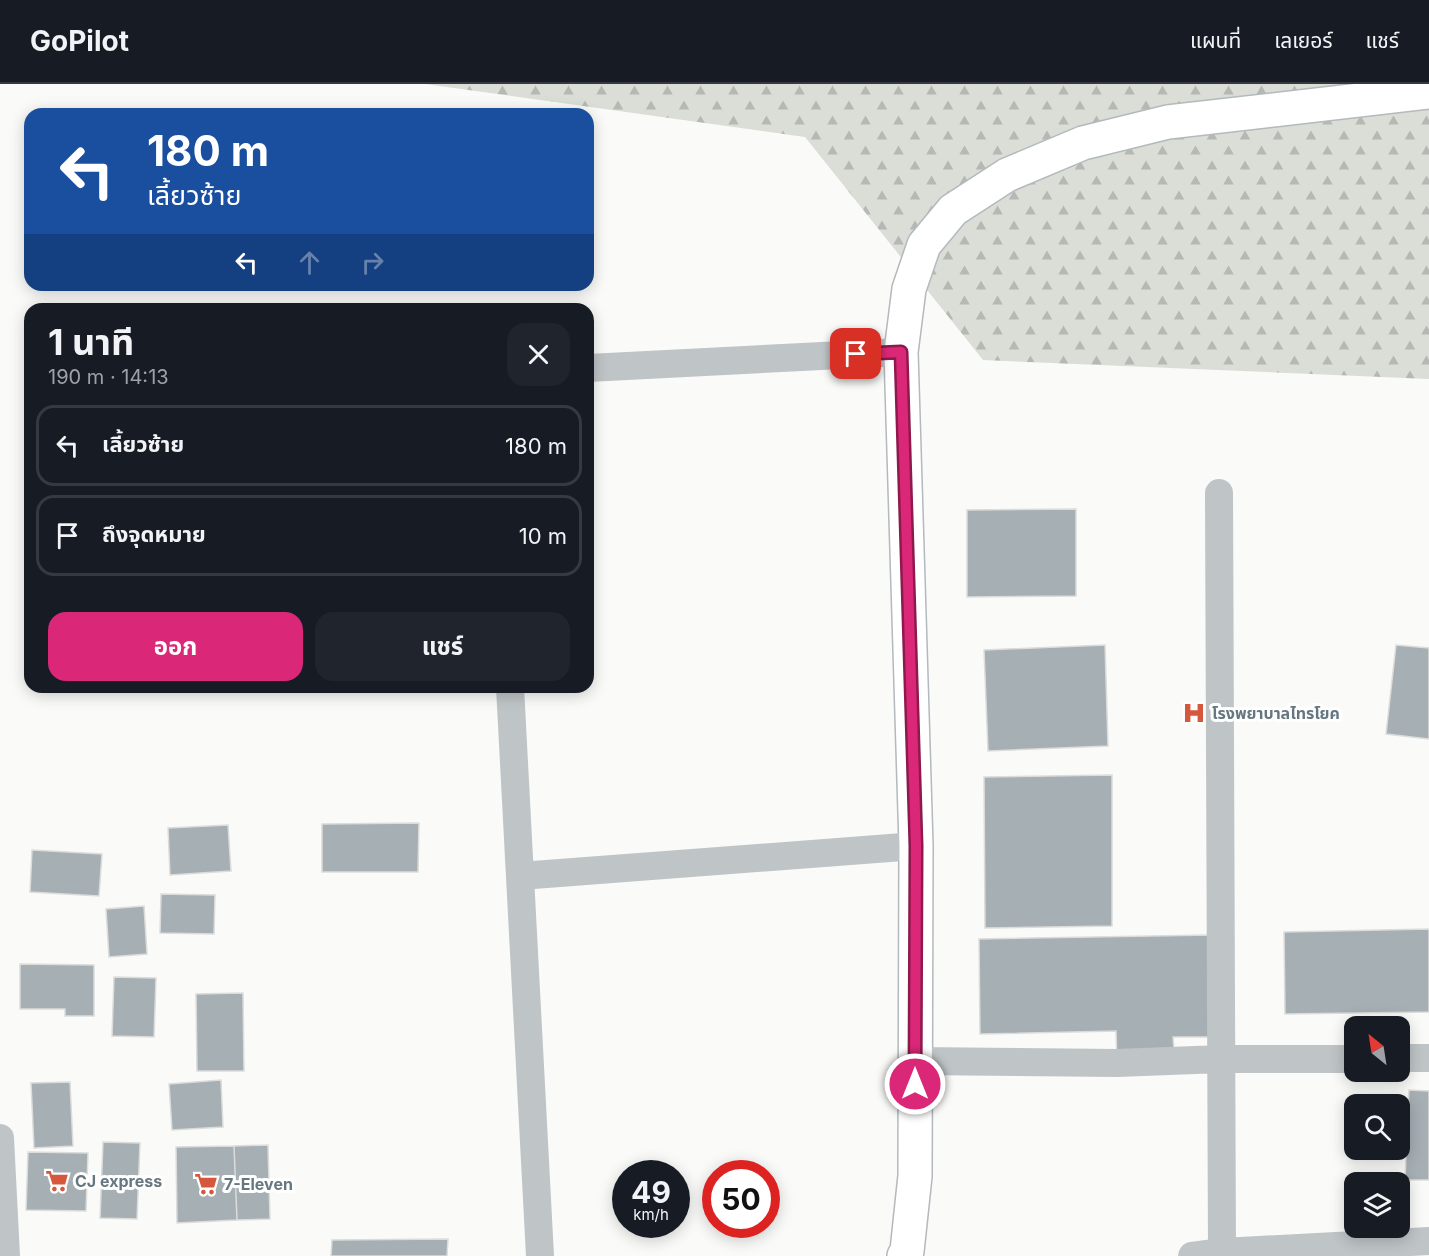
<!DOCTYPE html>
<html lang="th">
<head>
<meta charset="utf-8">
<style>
	:root { --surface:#171b24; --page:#20242c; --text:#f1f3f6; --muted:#9ea1a6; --line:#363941; --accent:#db2777 }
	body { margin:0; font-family:Inter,"Noto Sans Thai",sans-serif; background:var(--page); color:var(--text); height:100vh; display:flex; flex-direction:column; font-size:22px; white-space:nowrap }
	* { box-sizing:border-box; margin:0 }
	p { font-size:20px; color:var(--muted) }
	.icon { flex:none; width:33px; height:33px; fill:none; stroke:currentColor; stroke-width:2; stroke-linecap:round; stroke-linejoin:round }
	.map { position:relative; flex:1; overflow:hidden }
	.details { position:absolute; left:24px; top:219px; width:570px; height:390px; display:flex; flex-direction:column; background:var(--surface); border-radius:18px; box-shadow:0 3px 15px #0003 }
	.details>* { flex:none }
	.guide { position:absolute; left:24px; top:24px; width:570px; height:183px; border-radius:18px; box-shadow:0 3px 15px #0003; background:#1a4fa0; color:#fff; overflow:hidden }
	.needle { width:39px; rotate:330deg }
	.controls { position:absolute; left:1344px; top:932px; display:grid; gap:12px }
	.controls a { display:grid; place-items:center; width:66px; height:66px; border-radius:12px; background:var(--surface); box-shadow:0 3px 15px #0003; font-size:30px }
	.speed { position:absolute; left:612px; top:1076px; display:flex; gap:12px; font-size:30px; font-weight:700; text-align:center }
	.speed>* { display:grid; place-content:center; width:78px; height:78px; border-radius:50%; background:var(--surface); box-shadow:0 3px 15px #0003; line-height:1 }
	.speed small { font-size:15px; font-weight:400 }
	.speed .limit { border:9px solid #d22; background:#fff; color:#111 }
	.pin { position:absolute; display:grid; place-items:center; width:51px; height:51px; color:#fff; margin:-26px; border-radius:12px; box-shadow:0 3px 9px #0006 }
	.me { position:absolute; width:66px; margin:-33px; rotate:0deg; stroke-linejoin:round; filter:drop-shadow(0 0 4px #0008) }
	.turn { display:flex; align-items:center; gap:21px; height:126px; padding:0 24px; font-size:27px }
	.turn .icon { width:78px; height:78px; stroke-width:2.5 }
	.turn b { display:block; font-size:42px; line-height:51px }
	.lanes { display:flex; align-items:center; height:57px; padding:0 24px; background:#0003; justify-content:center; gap:30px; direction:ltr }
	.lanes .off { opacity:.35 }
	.round { display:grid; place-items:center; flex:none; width:63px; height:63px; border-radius:18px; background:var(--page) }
	.head { display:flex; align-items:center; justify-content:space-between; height:102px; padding:0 24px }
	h1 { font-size:36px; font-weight:700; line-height:45px }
	.action { display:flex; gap:12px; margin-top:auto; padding:12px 24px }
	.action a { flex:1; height:69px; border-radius:18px; background:var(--accent); color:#fff; font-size:24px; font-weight:700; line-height:69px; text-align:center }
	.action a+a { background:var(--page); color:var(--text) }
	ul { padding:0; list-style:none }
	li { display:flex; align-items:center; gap:18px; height:81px; margin:0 12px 9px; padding:0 12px; border:3px solid var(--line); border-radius:18px }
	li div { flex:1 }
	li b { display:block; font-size:22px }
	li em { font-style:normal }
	header { display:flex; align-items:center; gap:36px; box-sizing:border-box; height:84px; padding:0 30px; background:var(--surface); border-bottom:2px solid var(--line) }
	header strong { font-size:28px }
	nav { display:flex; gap:33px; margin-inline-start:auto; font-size:21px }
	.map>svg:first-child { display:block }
</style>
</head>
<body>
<header>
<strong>GoPilot</strong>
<nav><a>แผนที่</a><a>เลเยอร์</a><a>แชร์</a></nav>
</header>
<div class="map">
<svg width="1429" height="1172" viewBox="0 0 1429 1172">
	<defs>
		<pattern id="forest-firs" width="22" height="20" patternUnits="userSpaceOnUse" patternTransform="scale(1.5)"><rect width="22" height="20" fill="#daded7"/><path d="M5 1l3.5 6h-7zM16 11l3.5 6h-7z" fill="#b5b9b4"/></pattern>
	</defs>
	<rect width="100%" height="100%" fill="#fafaf8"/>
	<!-- forest -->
	<path fill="url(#forest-firs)" d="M 425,0 L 1429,0 L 1429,295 L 983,276 L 805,53 Z"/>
	<!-- building -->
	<path fill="#a6afb4" stroke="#dcdcda" stroke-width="1.5" d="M 1076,425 L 1076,512 L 967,513 L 967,426 Z
		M 1105,561 L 1108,662 L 988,667 L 984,566 Z
		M 1396,561 L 1429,564 L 1429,655 L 1386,650 Z
		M 1112,691 L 1112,842 L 985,844 L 984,693 Z
		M 419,739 L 418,788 L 322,788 L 322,740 Z
		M 228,741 L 231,787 L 170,791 L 168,744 Z
		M 32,766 L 102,770 L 99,812 L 30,808 Z
		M 161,810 L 215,811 L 214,850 L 160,849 Z
		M 144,822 L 147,870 L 109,873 L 106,825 Z
		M 1429,845 L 1429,928 L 1285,930 L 1284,848 Z
		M 1211,851 L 1212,953 L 1173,953 L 1175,977 L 1117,979 L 1116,947 L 980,950 L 979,855 Z
		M 20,880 L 94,881 L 94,932 L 65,932 L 65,925 L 20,925 Z
		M 114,893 L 156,894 L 154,953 L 112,952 Z
		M 243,909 L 244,987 L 197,987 L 196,910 Z
		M 221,996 L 223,1043 L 172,1046 L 169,1000 Z
		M 70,998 L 73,1062 L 34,1064 L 31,999 Z
		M 1409,1006 L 1429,1007 L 1429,1096 L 1405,1096 Z
		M 103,1058 L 140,1059 L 137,1135 L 100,1134 Z
		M 268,1061 L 270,1135 L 237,1136 L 234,1062 Z
		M 234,1062 L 237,1136 L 177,1139 L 176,1063 Z
		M 28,1068 L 88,1069 L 86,1127 L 26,1126 Z
		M 448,1155 L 447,1172 L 331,1172 L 332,1156 Z"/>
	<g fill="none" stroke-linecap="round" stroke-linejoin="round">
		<!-- major casing -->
		<g stroke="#b3b9bc" stroke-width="36">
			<path id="major" d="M 904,1172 L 907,1167 L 915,1092 L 916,762 L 901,268 L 909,205 L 924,161 L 953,126 L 1007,91 L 1083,59 L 1168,38 L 1429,8"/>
		</g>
		<!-- minor -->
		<path stroke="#bfc4c7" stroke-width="28" d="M 588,284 L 901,268
			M 1219,409 L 1222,1168
			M 510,603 L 540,1172
			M 520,792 L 916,762
			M 1400,974 L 1429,974
			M 915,977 L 1117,979 L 1221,975 L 1354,975
			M 0,1054 L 6,1172
			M 1192,1172 L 1222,1168 L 1429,1157"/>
		<!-- major -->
		<use href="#major" stroke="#fff" stroke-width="33"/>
	</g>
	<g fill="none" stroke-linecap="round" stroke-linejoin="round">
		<!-- route casing -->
		<g stroke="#8e194d" stroke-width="15">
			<path id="route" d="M 856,270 L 901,268 L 916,762 L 915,1000"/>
		</g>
		<!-- route -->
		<use href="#route" stroke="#db2777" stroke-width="10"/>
	</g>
	<!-- icons -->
	<defs>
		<g id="hospital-bare" transform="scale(1.8)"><path d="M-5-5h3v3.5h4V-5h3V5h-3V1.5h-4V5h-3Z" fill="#d5573c" stroke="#fff" stroke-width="2.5" paint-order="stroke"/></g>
		<g id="supermarket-bare" transform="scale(1.8)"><path d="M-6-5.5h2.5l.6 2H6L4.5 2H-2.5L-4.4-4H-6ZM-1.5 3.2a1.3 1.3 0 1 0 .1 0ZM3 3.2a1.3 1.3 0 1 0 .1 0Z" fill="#d5573c" stroke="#fff" stroke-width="2.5" paint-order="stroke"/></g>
	</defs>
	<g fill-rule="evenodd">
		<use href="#hospital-bare" x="1194" y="629"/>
		<use href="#supermarket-bare" x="57" y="1097"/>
		<use href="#supermarket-bare" x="206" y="1100"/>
	</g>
	<g text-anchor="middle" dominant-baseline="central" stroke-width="6" stroke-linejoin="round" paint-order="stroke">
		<!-- poi labels -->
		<g font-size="16" font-weight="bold" fill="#667780" stroke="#fff" text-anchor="start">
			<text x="1212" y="629">โรงพยาบาลไทรโยค</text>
			<text x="75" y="1097">CJ express</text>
			<text x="224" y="1100">7-Eleven</text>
		</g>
	</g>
</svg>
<div class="controls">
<a><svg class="needle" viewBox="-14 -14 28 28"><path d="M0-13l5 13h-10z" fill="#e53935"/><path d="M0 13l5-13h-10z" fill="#9ea1a6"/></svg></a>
<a><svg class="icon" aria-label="search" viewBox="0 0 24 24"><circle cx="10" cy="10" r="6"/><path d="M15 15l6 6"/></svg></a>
<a><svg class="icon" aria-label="layers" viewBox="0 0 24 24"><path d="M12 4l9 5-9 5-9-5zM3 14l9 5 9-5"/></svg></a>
</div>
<div class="speed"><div>49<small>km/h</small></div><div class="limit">50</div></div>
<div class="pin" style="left:856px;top:270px;background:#d93025"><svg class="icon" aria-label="arrive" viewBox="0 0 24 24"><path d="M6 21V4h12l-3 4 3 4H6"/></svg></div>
<svg class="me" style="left:915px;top:1000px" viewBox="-20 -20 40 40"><circle r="17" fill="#db2777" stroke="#fff" stroke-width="3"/><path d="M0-11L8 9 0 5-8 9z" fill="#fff"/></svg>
<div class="guide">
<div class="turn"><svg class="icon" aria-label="left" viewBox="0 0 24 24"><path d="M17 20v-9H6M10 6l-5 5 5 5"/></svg><div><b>180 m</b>เลี้ยวซ้าย</div></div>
<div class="lanes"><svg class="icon" aria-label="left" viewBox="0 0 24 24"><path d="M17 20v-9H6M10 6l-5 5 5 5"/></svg><svg class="icon off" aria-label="ahead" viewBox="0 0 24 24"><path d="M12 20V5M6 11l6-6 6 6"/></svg><svg class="icon off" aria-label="right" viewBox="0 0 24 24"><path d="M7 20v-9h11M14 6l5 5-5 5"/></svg></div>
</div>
<section class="details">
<div class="head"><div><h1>1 นาที</h1><p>190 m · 14:13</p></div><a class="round"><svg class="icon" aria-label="close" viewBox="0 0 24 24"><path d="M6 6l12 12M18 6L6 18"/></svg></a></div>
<ul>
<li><svg class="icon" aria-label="left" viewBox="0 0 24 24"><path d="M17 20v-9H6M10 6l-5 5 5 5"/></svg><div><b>เลี้ยวซ้าย</b></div><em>180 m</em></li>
<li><svg class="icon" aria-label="arrive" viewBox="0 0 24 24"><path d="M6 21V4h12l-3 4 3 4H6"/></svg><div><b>ถึงจุดหมาย</b></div><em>10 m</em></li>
</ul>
<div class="action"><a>ออก</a><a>แชร์</a></div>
</section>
</div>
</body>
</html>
